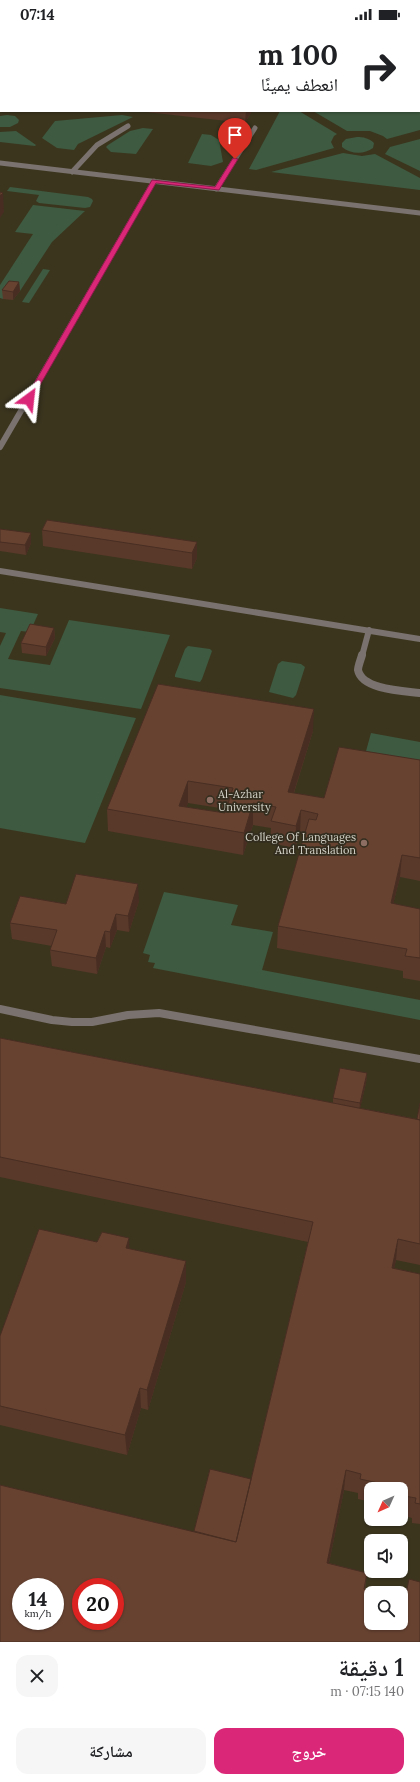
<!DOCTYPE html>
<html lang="ar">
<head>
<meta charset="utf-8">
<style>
	:root { --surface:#fff; --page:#f6f6f6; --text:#202124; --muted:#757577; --accent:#db2777 }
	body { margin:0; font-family:Lora,"Noto Naskh Arabic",serif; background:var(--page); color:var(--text); direction:rtl; height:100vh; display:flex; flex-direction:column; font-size:15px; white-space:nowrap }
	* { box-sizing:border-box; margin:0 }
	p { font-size:13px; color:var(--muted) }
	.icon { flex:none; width:22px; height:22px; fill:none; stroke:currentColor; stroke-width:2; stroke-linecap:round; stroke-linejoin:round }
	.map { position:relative; height:1614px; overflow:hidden; direction:ltr }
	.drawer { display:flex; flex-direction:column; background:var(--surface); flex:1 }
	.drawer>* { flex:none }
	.top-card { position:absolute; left:0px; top:0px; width:420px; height:84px; box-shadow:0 1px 3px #0004; direction:rtl; background:#fff; color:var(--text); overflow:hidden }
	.needle { width:26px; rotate:225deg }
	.fabs { position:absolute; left:364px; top:1454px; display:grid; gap:8px }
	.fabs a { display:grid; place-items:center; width:44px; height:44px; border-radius:8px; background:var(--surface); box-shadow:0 1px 3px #0004; font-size:20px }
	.speed { position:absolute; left:12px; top:1550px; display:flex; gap:8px; font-size:20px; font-weight:700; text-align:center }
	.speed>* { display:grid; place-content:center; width:52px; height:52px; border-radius:50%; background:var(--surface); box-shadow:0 1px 3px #0004; line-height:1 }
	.speed small { font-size:10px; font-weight:400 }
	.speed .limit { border:6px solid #d22; background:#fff; color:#111 }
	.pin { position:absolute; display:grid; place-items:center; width:34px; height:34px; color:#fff; margin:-41px -17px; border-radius:50% 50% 50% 0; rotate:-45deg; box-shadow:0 0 4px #0007 }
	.pin .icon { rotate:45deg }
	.me { position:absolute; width:44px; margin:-22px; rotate:30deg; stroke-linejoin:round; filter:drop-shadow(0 0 3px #0008) }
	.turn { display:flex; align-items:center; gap:14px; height:84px; padding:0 16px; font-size:18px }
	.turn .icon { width:52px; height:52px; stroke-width:2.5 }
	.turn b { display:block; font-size:28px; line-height:34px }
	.round { display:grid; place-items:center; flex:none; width:42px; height:42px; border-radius:12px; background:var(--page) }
	.headline { display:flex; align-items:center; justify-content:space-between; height:68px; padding:0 16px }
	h1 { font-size:24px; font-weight:600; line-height:30px }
	.action { display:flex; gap:8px; margin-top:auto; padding:8px 16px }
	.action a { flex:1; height:46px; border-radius:12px; background:var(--accent); color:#fff; font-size:16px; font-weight:600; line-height:46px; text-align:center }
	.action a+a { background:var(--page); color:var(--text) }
	.status { display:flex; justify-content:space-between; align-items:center; height:28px; padding:0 20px; background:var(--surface); direction:ltr }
	.status svg { height:11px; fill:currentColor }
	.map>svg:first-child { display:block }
</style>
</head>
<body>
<div class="status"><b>07:14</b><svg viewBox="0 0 49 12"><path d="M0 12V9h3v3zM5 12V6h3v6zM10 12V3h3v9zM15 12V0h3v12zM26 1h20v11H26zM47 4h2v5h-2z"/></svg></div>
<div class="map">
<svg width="420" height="1614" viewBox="0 0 420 1614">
	<rect width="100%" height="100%" fill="#322d1e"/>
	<!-- built -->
	<path fill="#3b351e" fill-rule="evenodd" d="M 0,0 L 420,0 L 420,1614 L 0,1614 ZM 1,1 L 419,1 L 419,83 L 1,83 ZM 371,1461 L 401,1461 L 401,1491 L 371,1491 ZM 371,1513 L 401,1513 L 401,1543 L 371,1543 ZM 21,1559 L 55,1559 L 55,1593 L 21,1593 ZM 81,1559 L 115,1559 L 115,1593 L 81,1593 ZM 371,1565 L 401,1565 L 401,1595 L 371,1595 Z"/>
	<!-- green -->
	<path fill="#3e5a40" d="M 280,83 L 299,83 L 337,106 L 334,108 L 331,114 L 334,120 L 256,142 L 249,141 Z
		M 313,83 L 420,84 L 420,102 L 387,111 L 383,108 L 370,103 L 347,103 Z
		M 7,87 L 15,88 L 19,92 L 18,95 L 10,99 L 0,99 L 0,88 Z
		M 122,87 L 133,89 L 78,116 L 74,122 L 57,120 L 42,110 L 55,93 Z
		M 143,100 L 153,101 L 136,126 L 111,124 L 106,119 L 108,117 L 130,103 Z
		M 16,103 L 36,117 L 35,118 L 0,114 L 0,104 Z
		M 202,106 L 211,107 L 219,112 L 223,134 L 211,138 L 188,135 Z
		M 357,109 C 363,109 369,110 374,115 L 373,120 C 364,127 350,126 342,119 L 342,115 L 346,111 Z
		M 420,111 L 420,143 L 385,126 L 390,119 Z
		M 343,125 L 362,128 L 375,126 L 420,150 L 420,162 L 271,144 Z
		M 10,159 L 88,169 L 92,171 L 93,173 L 90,179 L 85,180 L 39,175 L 36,173 L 39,167 L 7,163 Z
		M 33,177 L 85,183 L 52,214 L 20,263 L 9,262 L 3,271 L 0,270 L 0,257 L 33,206 L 15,204 Z
		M 43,241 L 50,242 L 29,275 L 22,274 Z
		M 0,580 L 38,586 L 30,604 L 21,603 L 8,631 L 50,637 L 69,592 L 170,607 L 141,681 L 0,660 L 0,618 L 6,605 L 0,604 Z
		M 188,618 L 210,621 L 212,623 L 202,651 L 200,654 L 175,649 L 175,647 L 185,621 Z
		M 282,633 L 301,636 L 305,639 L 296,667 L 293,670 L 269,664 L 278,636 Z
		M 0,667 L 136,690 L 85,815 L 0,800 Z
		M 371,705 L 420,714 L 420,743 L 363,734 Z
		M 164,864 L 238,877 L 231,897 L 273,904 L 262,942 L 420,972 L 420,992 L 153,940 L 155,935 L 148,934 L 150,927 L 143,925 Z"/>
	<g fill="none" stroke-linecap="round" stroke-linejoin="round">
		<!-- service-far2 -->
		<path stroke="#7a726e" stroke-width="5" d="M 0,135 L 420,185
			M 72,144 L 97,117 L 128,98
			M 216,161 L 255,100
			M 81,279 L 154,153"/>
		<!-- service-far1 -->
		<path stroke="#7a726e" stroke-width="6" d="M 0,419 L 82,278
			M 0,543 L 420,611
			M 362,628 L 369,602"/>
		<!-- service -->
		<path stroke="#7a726e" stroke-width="8" d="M 362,627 C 361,631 358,638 358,642 C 362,662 404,663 420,665
			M 0,981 L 52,992 L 72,994 L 92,994 L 128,987 L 159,985 L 420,1031"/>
	</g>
	<!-- wall -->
	<path fill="#59392a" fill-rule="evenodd" d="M 143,0 L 420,0 L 420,68 L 419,68 L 419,1 L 143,1 Z
		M 1,29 L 1,68 L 0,68 L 0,30 Z
		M 137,83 L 252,83 L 245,95 Z
		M 19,254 L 20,263 L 13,272 L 3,271 L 2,262 Z
		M 0,501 L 31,515 L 26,527 L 0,523 Z
		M 42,502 L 197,514 L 197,530 L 192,541 L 43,518 Z
		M 54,600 L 55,610 L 46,628 L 22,625 L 21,615 Z
		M 313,703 L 294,765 L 324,770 L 420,732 L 420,853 L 400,849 L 393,876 L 420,881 L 420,953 L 403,950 L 403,943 L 277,920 L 278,898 L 305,806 L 300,805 L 295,820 L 270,815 L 271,800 L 253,797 L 243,827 L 108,803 L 107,781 ZM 188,775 L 226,781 L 225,785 L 186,779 Z
		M 139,873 L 129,904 L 117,902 L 110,920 L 106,919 L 97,946 L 52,938 L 50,922 L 52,918 L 12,911 L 10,895 L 66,876 Z
		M 0,1010 L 333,1075 L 333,1070 L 367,1045 L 366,1055 L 360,1080 L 417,1091 L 420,1075 L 420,1237 L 396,1232 L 394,1240 L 420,1246 L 420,1496 L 412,1495 L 412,1490 L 401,1487 L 401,1461 L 371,1461 L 371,1474 L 358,1471 L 358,1465 L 344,1462 L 329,1535 L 367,1545 L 365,1561 L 405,1571 L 420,1614 L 194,1503 L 251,1451 L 308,1214 L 0,1149 Z
		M 97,1214 L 130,1221 L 186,1254 L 148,1382 L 141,1380 L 127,1427 L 0,1397 L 0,1308 Z
		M 377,1491 L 400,1491 L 399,1497 L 377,1492 Z"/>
	<!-- shaded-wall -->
	<path fill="#482e22" d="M 246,83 L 252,83 L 245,95 Z
		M 3,165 L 4,184 L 0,190 L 0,168 Z
		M 19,254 L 20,263 L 13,272 L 13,264 Z
		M 31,505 L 31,515 L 26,527 L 25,517 Z
		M 197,514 L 197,530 L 192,541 L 192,525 Z
		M 54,600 L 55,610 L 46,628 L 46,619 Z
		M 314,681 L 313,703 L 287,786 L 288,764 Z
		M 188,753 L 188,775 L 181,794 L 179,778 Z
		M 253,775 L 253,797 L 243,827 L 244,805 Z
		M 301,782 L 300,805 L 295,820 L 296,798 Z
		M 402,827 L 400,849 L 388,897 L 391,875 Z
		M 138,856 L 139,873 L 129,904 L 128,888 Z
		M 116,886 L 117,902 L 110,920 L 110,904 Z
		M 105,903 L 106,919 L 97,946 L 96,930 Z
		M 367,1045 L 366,1055 L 359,1085 L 360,1075 Z
		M 129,1210 L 130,1231 L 126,1220 Z
		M 398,1211 L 396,1232 L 390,1261 L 392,1240 Z
		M 186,1233 L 186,1254 L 148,1382 L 147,1362 Z
		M 140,1360 L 141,1380 L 127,1427 L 125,1407 Z
		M 346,1442 L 344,1462 L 325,1554 L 327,1535 Z"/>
	<!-- building -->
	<path fill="#674231" stroke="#482e22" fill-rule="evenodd" d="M 199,0 L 420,0 L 420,50 L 419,50 L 419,1 L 198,1 Z
		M 1,29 L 1,49 L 0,49 L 0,30 Z
		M 0,164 L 3,165 L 0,168 Z
		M 9,253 L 19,254 L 13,264 L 2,262 Z
		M 47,492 L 197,514 L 192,525 L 42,502 Z
		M 0,501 L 31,505 L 25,517 L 0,514 Z
		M 30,596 L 54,600 L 46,619 L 21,615 Z
		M 158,656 L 314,681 L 288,764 L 324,770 L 339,719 L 420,732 L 420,830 L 402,827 L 391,875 L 420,881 L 420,930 L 405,928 L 407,921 L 278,898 L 309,791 L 316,792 L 318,786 L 301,782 L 296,798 L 271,793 L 276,779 L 253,775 L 244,805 L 107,781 ZM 188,753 L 233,760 L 225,785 L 179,778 Z
		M 76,846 L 138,856 L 128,888 L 116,886 L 110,904 L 105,903 L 96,930 L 50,922 L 57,902 L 10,895 L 20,868 L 66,876 Z
		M 0,1010 L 420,1092 L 420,1216 L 398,1211 L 392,1240 L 420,1246 L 420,1476 L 415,1475 L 416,1470 L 404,1468 L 402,1478 L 401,1478 L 401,1461 L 382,1461 L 383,1456 L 360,1451 L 361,1446 L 346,1442 L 327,1535 L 367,1545 L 364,1561 L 381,1565 L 371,1565 L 371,1595 L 401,1595 L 401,1570 L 405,1571 L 409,1551 L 420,1554 L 420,1614 L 0,1614 L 0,1457 L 236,1514 L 313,1194 L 0,1129 ZM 21,1559 L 55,1559 L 55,1593 L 21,1593 ZM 81,1559 L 115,1559 L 115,1593 L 81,1593 Z
		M 340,1040 L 367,1045 L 360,1075 L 333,1070 Z
		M 420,1075 L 420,1092 L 417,1091 Z
		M 39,1201 L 97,1214 L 102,1204 L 129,1210 L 126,1220 L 186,1233 L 147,1362 L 140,1360 L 125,1407 L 0,1378 L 0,1308 Z
		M 210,1441 L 251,1451 L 236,1514 L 194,1503 Z"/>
	<!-- route -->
	<path fill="#db2777" stroke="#8e194d" d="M 233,130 L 238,131 L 219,162 L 156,155 L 32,371 L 26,372 L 25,371 L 152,152 L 215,159 Z"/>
	<!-- markers -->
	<g fill="#8d6e63" stroke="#322d1e" stroke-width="1.5">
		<circle cx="210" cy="772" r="4"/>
		<circle cx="364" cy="815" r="4"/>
	</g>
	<g text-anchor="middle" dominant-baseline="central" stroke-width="3.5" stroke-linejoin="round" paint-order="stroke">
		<!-- poi labels -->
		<g font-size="11" fill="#d4d2c8" stroke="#322d1e" text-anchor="start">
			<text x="218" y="766">Al-Azhar<tspan x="218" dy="13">University</tspan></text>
			<text x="356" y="809" text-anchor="end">College Of Languages<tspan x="356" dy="13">And Translation</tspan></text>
		</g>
	</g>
</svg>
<div class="fabs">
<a><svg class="needle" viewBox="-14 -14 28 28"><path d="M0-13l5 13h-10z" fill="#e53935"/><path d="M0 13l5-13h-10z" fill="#757577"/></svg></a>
<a><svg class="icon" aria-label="sound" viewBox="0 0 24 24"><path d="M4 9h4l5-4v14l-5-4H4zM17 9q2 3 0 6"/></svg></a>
<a><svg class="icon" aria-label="search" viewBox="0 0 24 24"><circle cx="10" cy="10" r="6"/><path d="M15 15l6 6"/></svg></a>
</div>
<div class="speed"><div>14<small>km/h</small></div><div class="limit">20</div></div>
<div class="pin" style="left:235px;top:131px;background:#d93025"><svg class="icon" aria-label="arrive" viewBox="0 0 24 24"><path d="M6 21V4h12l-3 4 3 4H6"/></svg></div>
<svg class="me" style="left:29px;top:371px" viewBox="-20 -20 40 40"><path d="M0-17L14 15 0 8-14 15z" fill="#db2777" stroke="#fff" stroke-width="4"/></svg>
<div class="top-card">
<div class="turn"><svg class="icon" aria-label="right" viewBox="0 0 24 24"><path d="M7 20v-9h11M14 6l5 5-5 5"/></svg><div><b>100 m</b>انعطف يمينًا</div></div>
</div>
</div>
<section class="drawer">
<div class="headline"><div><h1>1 دقيقة</h1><p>140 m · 07:15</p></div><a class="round"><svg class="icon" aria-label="close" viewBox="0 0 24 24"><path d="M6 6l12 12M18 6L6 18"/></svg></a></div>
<div class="action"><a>خروج</a><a>مشاركة</a></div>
</section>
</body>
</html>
